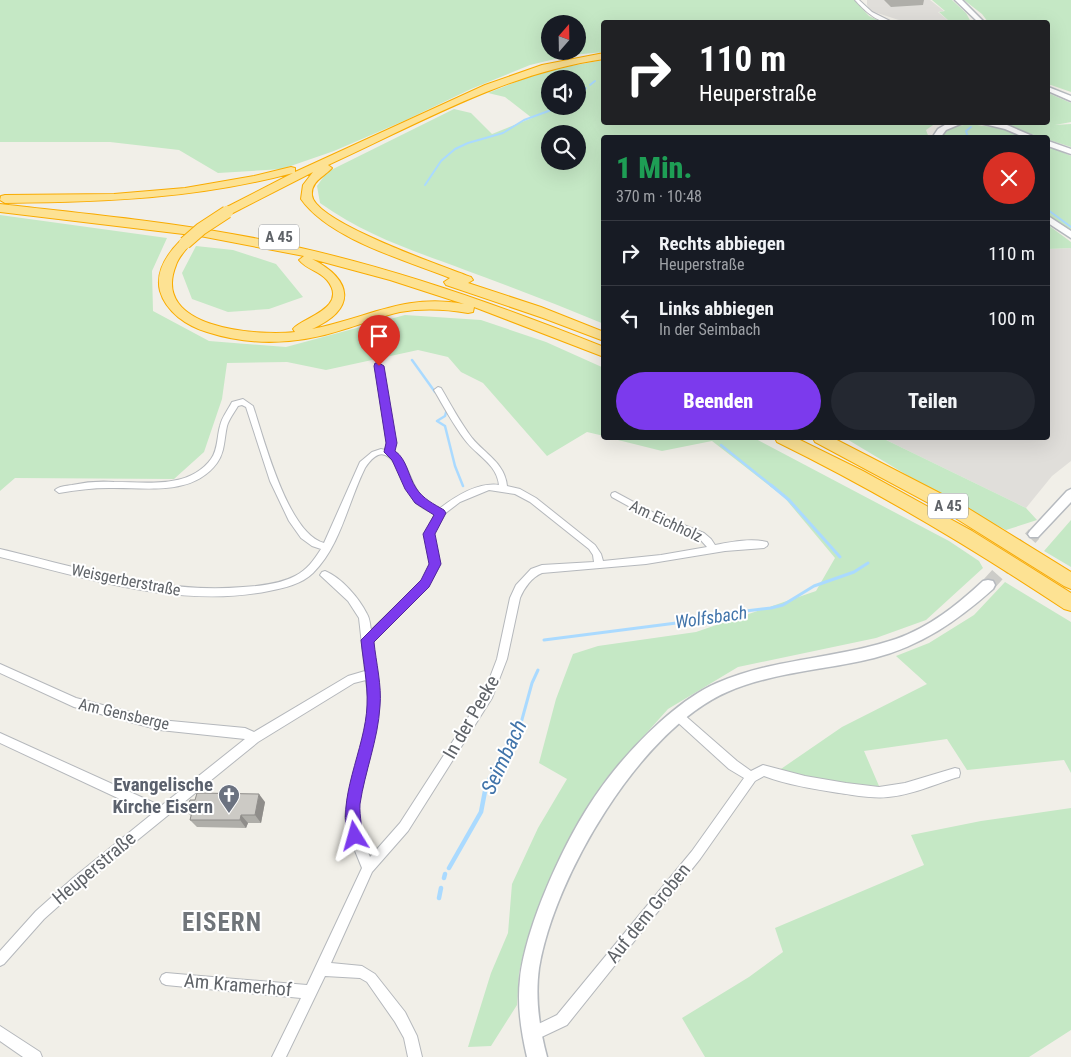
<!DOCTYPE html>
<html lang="de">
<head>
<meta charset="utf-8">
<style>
	:root { --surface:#171b24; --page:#242831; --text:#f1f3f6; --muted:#9ea1a6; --line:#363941; --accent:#7c3aed }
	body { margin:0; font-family:"Roboto Condensed",sans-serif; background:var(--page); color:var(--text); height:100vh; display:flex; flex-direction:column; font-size:19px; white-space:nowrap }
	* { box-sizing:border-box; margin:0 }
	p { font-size:16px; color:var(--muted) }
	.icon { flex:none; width:28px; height:28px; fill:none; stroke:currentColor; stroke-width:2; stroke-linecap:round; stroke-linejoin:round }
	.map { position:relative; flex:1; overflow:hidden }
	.drawer { position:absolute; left:601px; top:135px; width:449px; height:305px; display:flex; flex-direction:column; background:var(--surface); border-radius:5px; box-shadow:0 5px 20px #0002 }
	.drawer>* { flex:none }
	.top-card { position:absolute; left:601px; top:20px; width:449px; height:105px; border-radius:5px; box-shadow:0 5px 20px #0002; background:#202124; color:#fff; overflow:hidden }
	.needle { width:32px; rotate:20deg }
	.buttons { position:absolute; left:541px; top:15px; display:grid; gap:10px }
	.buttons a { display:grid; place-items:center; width:45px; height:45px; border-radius:50%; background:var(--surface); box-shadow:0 5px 20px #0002; font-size:25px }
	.pin { position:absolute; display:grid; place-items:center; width:42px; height:42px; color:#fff; margin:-51px -21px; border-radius:50% 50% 50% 0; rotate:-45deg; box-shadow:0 0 5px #0007 }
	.pin .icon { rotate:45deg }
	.me { position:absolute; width:55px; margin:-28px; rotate:352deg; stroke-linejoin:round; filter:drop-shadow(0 0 4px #0008) }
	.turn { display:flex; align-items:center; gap:18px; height:105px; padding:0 15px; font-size:22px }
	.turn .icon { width:65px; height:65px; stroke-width:2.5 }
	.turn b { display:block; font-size:35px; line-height:42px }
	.round { display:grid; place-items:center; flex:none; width:52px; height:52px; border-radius:26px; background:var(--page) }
	.summary { display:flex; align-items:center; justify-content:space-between; height:85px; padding:0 15px }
	h1 { font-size:30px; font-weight:800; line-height:38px; color:#1e9e55 }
	.primary-button { display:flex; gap:10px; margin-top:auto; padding:10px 15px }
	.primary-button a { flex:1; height:58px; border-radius:30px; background:var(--accent); color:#fff; font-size:20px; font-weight:800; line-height:58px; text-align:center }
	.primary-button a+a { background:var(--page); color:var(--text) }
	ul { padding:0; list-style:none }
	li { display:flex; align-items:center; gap:15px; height:65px; padding:0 15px; border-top:1px solid var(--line) }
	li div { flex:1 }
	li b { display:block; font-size:19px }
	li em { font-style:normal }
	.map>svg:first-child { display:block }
</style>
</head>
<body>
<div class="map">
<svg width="1071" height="1057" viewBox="0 0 1071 1057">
	<rect width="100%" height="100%" fill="#f1efe8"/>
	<!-- industrial -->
	<path fill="#e0deda" d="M 867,0 L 930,0 L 944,11 L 938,12 L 950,22 L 905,22 L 871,11 L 867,5 Z
		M 1071,248 L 1071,461 L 1052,476 L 1026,508 L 882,438 L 1048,438 L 1048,267 L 1050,267 L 1048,249 Z"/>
	<!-- green -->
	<path fill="#c5e8c5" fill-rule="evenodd" d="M 0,0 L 854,0 L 869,16 L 882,22 L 604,22 L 604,52 L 572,55 L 530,65 L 471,89 L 406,120 L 334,151 L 282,169 L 218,173 L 179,150 L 110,142 L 0,142 ZM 550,24 L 578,24 L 578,51 L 550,51 Z
		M 932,0 L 952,0 L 966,13 L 971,22 L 950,22 L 939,12 L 945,11 Z
		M 964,0 L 1071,0 L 1071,92 L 1051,85 L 1048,86 L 1048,22 L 988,22 L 982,14 Z
		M 604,60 L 604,122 L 936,123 L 926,130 L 929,138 L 604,138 L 604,324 C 558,305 511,287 465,270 C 412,250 366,236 320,203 L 317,186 L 327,172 L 454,109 L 471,113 L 492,134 L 532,118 L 505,97 L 488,93 L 543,71 ZM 550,79 L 578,79 L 578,106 L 550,106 ZM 550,134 L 578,134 L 578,161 L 550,161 Z
		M 1048,93 L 1071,103 L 1071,122 L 1055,125 L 1071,124 L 1071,147 L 998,123 L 1048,122 Z
		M 977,125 L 1000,128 L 1028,138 L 943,138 C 945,123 965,125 977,125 Z
		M 1048,146 L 1071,156 L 1071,231 L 1048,216 Z
		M 0,215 L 167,238 L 152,271 L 153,311 L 209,341 L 286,347 L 405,315 L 481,320 L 546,342 L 604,368 L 604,436 L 587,432 L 547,456 L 483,383 L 461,372 L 448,357 L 418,350 L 326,370 L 287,362 L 227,363 L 222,399 L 204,452 L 174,479 L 15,478 L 0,491 Z
		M 1048,225 L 1071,242 L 1071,248 L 1048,249 Z
		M 196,246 L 233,250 L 276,264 L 303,297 L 269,309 L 228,312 L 192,299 L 182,273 Z
		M 610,438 L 754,438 L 949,541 L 979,561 L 983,568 L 926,620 L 876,638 L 738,667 L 668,709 L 608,776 L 574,828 L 526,943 L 519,973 L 517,1005 L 491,1046 L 468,1047 L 491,973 L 508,933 L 512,884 L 538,828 L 567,779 L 539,763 L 556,699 L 573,654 L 598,646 L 696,632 L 816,591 L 835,558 L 784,497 L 712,441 L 662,451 Z
		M 845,438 L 882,438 L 1026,508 L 1037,520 L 1006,530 L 947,499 Z
		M 1071,520 L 1071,567 L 1044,551 Z
		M 1005,582 L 1071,622 L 1071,773 L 1064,760 L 967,770 L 947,739 L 864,751 L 879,786 L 850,785 L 778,771 L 842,727 L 927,684 L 896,656 L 929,643 L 974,615 Z
		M 1071,808 L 1071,1030 L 1029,1057 L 705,1057 L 682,1018 L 749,977 L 783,952 L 775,928 L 924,865 L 911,835 L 981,821 Z"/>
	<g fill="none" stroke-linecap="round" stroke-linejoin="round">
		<!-- stream-far3 -->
		<path stroke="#aadaff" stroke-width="2" d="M 590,85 L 595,81
			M 578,97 L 586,88
			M 968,138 L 966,131 L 971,127
			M 425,185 L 441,161 L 455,149 L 468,143 L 503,133 L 524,120 L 562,106
			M 1048,210 L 1071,227"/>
		<!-- stream-far2 -->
		<path stroke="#aadaff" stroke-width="2.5" d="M 412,360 L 435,392
			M 447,409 L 445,416 L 437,421 L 445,426 L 455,466 L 463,486
			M 721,445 L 772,486"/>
		<!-- stream-far1 -->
		<path stroke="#aadaff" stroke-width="3" d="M 771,485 L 789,500 L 840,557
			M 544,640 L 692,621 L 721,614 L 771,608 L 783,605 L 814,586 L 854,572 L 868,563
			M 515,739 L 518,734 L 532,683 L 538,670"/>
		<!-- stream -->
		<path stroke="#aadaff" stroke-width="4.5" d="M 449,868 L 481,812 L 486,786 L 490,778 L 515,738
			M 444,878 L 445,874
			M 439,898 L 441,888"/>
		<!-- secondary-tunnel -->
		<path stroke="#ccccc8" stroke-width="14" stroke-dasharray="14 7" stroke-linecap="butt" d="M 988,585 L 1034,534"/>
		<!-- minor casing -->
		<g stroke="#b5b8bc" stroke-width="2">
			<path id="minor" d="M 855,0 L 859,0 L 872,12 L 892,22 C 878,24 864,10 855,0 Z
				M 376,364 L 379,364 L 383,366 L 395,443 L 393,452 C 410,462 409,485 423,498 C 427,503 434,506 439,509 C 456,496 478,482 499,485 C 497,464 476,455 465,440 C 453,424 444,407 434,390 L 438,387 L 441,388 C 451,405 460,422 472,438 C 485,454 505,463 507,486 L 520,489 L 536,498 L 595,545 L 601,554 L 603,561 L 661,555 L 707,547 L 698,537 L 650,518 L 612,497 L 611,495 L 612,493 L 615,492 L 656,514 L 704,533 L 711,539 L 715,545 C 731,542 751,538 767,542 L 768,544 L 767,546 L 764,548 L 725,551 L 646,564 L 542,573 C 532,577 524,588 520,598 L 507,659 L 492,698 L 408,831 L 372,872 L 331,963 L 362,966 L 375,974 L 405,1012 L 417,1036 L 422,1057 L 408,1057 L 404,1038 L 395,1022 L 367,982 L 360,978 L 325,976 L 286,1057 L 272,1057 L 301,998 L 166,985 L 162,983 L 160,979 L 162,975 L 166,973 L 307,985 L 362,868 L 349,836 L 345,817 L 348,797 L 361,752 L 369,705 L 366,680 L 354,683 L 258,742 L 81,886 L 44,919 L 4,964 L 0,966 L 0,951 L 36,911 L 73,878 L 152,814 L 0,743 L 0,733 L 161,806 L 245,739 L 160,730 L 74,707 L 0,673 L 0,664 L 76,698 L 160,720 L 245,728 L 254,732 L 348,676 L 365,671 L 359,618 L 348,601 L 320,575 L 322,572 L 325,571 C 342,578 359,598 367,614 C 370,619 370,625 371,630 L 422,581 L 430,564 L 425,534 L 435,514 C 428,511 421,508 415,502 C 403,487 391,428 365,468 C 348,502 341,545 313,573 C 302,584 284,588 269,591 C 179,609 87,578 0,557 L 0,549 C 80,568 160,594 243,587 C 260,586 280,584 295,576 C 307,570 314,560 321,549 L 312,546 L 301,538 L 289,521 L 270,481 L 246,407 L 242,405 L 238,406 C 234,413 229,419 227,426 C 224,439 225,452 217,463 C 192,497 145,487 109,488 C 92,488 76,490 59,493 L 55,490 C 59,486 66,486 72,485 C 86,482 100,481 114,482 C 147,482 189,489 211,459 C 218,450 217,436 220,426 C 222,417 228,410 232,402 L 243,399 L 253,406 C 264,439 288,534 324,543 L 360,462 L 372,452 L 381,449 L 385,450 L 387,443 L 375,366 ZM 489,490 L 515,494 L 530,502 L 589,549 L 593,555 L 594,562 L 542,565 L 531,569 L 516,585 L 510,598 L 497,659 L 484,693 L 400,823 L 370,857 L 361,836 L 357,817 L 360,797 L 371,752 L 379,705 L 376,676 L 377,674 L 375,671 L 372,641 L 428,587 L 440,564 L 433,534 L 443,515 L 460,502 Z
				M 678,711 L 682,713 L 737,761 L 751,771 L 763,765 L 805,776 L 846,783 L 879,787 L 905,783 L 955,768 L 959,769 L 960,773 L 959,777 L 955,778 C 933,785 911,795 888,797 C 872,799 855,795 839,793 C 814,789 788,785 764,776 L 755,781 L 700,859 L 567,1025 L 531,1042 L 526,1040 L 524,1035 L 526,1030 L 557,1015 L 692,851 L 744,778 L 729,769 L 674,719 L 673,716 L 674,713 Z
				M 0,1026 L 40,1052 L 42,1057 L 23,1057 L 0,1041 Z"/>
		</g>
		<!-- secondary casing -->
		<g stroke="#b6babf" stroke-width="3">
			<path id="secondary" d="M 955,0 L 962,0 L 984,22 L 978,22 Z
				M 1048,87 L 1071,96 L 1071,101 L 1048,91 Z
				M 950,122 L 965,122 L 946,130 L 940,138 L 932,138 L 938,129 Z
				M 976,122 L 1007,125 L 1037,138 L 1026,138 L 1005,129 Z
				M 1048,141 L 1071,149 L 1071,154 L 1048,146 Z
				M 1048,216 L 1071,231 L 1071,238 L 1048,223 Z
				M 1071,489 L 1071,502 L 1038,537 L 1030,537 L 1028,534 L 1030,531 L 1067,491 Z
				M 988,580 L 993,581 L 995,585 L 993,589 C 957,621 921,646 874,658 C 825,670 773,672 727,692 C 640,730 554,877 539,968 C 535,998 539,1027 547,1057 L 527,1057 C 521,1031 517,1005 520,979 C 526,924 566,837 598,792 C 624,754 675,701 717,683 C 774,658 837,659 896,639 C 930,627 957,605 983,581 Z"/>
		</g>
		<!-- motorway casing -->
		<g stroke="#f9ab00" stroke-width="2">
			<path id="motorway" d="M 604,53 L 604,59 C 505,73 418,124 328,165 L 332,168 C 324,177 311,181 312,195 C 314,222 445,267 471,277 L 473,280 L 468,283 L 541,307 L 604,332 L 604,341 L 543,318 L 446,285 L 444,282 L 450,278 C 405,260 329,239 301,199 L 303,185 L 313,172 L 227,216 L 221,212 L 223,209 L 293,173 C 195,199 105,202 5,203 L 0,200 L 1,196 L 5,195 L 114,194 L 185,188 L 254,176 L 291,167 L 295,168 L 295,172 L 485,85 L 542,65 Z
				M 0,204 C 77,213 155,220 232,234 C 360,256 484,299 604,347 L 604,357 L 474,307 L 473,312 L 468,313 C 445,309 423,308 400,312 C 381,316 363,324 345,329 C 300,344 253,347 207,332 C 187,326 166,312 160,291 C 155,271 167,254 181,240 L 189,240 L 191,243 C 186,250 179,256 176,265 C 150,329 257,336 295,332 L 293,329 C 301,318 350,308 327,280 C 319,271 306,269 299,260 L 304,256 L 200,236 L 0,212 ZM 312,259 L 390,280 L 464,304 C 405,293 368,318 312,329 C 357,309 353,280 312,259 Z
				M 775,438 L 796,438 L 863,471 L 972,531 L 1071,593 L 1071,611 L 1064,609 C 972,548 877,491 777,442 Z
				M 813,438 L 833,438 L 961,504 L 1071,572 L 1071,589 L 1064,586 L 949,514 L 815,442 Z"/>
		</g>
		<!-- minor -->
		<use href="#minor" fill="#fff" fill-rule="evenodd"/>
		<!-- secondary -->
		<use href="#secondary" fill="#fff" fill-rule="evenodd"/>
		<!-- motorway -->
		<use href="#motorway" fill="#fde293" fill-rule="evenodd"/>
		<!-- motorway-bridge casing -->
		<g stroke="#f9ab00" stroke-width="14" stroke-linecap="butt">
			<path id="motorway-bridge" d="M 185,243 L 201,229 L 227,212"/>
		</g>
		<!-- motorway-bridge -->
		<use href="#motorway-bridge" stroke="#fde293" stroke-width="12"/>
	</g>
	<!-- wall -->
	<path fill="#afaea9" d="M 884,0 L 924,0 L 923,5 L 891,7 Z
		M 265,802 L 261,823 L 248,823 L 246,828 L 197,827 L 190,820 L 191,816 L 187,812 Z"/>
	<!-- shaded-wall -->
	<path fill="#8f8d8a" d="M 259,794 L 265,802 L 261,823 L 255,815 Z
		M 241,815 L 248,823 L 246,828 L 240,820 Z"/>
	<!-- building -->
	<path fill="#cccac5" stroke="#8f8d8a" d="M 197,793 L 259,794 L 255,815 L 241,815 L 240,820 L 190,820 L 192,812 L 187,812 L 190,800 L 195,800 Z"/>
	<!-- route -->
	<path fill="#7c3aed" stroke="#51269a" d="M 375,363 L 379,363 L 384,366 L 397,443 L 395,451 C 407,459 408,476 416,488 C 423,499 434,504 444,510 L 446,513 L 435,534 L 441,564 L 429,587 L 374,642 C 376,662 382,686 380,706 C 378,740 365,771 360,804 C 359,816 364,833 361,841 L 355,844 L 350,841 C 334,802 366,748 367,705 C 368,684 363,661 361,640 L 421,580 L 429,564 L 423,534 L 434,515 L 415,503 L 405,489 L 392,460 L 384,452 L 386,443 L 374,366 Z"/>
	<!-- icons -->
	<defs>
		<g id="church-pin" transform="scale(1.125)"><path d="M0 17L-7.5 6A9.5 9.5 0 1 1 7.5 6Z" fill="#6b7280" stroke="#fff"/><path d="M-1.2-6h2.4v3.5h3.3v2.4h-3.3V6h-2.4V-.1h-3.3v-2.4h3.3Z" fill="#fff"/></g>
	</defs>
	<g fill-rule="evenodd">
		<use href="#church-pin" x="229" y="795"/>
	</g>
	<g text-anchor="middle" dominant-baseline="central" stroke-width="4" stroke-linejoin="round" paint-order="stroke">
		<!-- shield labels -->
		<g fill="#fff" stroke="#8f9295" stroke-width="1">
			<rect x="259" y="224.5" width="40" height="25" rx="4"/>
			<rect x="928" y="493.5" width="40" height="25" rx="4"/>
		</g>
		<g font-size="15" font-weight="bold" fill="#5f6368">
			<text x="279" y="237">A 45</text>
			<text x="948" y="506">A 45</text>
		</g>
		<!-- street labels -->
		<g font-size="16" fill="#5f6368" stroke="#fff">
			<text transform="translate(666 521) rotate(25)">Am Eichholz</text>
			<text transform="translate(126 580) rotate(11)">Weisgerberstraße</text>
			<text transform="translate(124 714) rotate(13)">Am Gensberge</text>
		</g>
		<!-- water labels -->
		<g font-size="18" font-style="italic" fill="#4174aa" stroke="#fff">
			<text transform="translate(711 617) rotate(-8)">Wolfsbach</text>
		</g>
		<!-- near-street labels -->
		<g font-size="19" fill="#5f6368" stroke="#fff">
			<text transform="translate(471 717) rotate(-60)">In der Peeke</text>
			<text transform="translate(94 868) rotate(-40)">Heuperstraße</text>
			<text transform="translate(648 913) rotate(-51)">Auf dem Groben</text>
			<text transform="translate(238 985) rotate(5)">Am Kramerhof</text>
		</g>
		<!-- near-worship labels -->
		<g font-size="19" font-weight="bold" fill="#5b616d" stroke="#fff" text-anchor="end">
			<text x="213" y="784">Evangelische<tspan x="213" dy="22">Kirche Eisern</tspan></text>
		</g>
		<!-- near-water labels -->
		<g font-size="21" font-style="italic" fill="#4174aa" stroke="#fff">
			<text transform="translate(504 757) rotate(-65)">Seimbach</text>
		</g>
		<!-- near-district labels -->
		<g font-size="25" font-weight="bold" letter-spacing="1" fill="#70757a" stroke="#fff">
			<text x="222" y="922">EISERN</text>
		</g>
	</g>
</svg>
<div class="buttons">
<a><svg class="needle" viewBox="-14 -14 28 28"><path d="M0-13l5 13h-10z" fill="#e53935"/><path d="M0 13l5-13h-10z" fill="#9ea1a6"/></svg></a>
<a><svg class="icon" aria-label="sound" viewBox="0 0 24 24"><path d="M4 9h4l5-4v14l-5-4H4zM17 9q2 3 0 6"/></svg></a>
<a><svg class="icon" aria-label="search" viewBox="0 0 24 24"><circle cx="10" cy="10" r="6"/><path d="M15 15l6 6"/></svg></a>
</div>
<div class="pin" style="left:379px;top:366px;background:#d93025"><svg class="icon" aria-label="arrive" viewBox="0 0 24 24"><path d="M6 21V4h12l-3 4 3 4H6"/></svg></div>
<svg class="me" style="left:355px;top:836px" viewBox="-20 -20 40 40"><path d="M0-17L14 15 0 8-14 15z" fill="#7c3aed" stroke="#fff" stroke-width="4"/></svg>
<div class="top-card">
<div class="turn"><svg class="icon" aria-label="right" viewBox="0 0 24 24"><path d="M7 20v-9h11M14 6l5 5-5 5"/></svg><div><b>110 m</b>Heuperstraße</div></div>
</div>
<section class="drawer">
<div class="summary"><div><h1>1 Min.</h1><p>370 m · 10:48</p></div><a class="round" style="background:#d93025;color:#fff"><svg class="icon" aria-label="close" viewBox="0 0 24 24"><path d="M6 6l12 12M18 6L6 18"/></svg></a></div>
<ul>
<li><svg class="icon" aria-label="right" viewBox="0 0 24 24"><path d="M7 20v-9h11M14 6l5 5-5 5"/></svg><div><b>Rechts abbiegen</b><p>Heuperstraße</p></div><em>110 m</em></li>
<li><svg class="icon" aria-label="left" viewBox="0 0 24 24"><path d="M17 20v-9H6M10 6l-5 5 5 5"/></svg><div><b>Links abbiegen</b><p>In der Seimbach</p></div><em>100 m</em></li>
</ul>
<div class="primary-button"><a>Beenden</a><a>Teilen</a></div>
</section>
</div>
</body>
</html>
